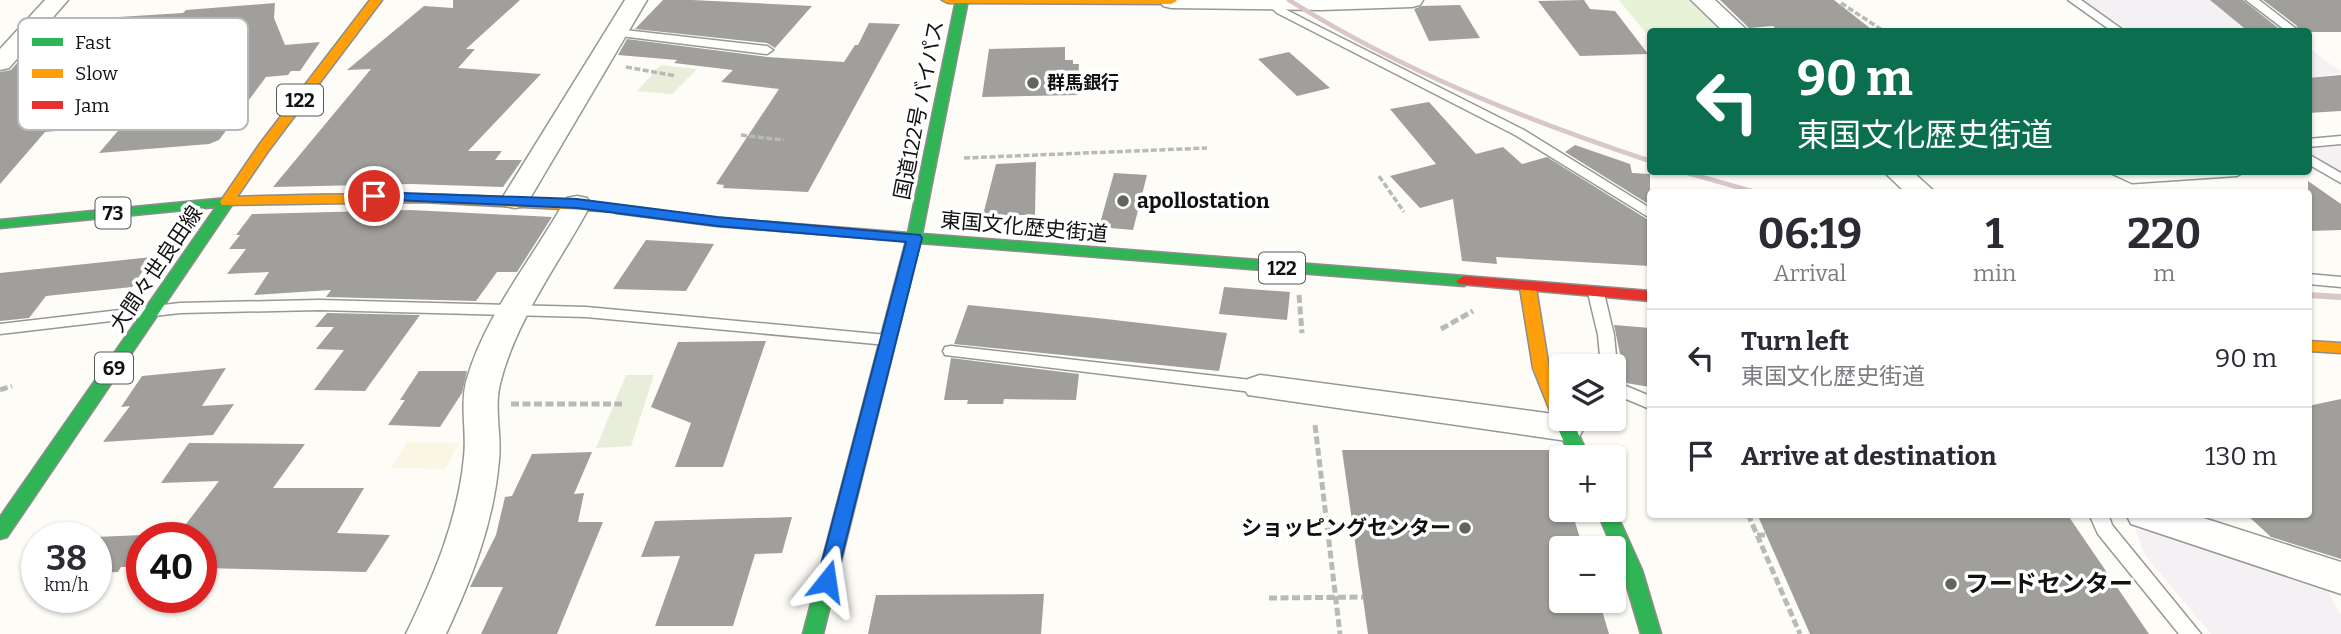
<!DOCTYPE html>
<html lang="en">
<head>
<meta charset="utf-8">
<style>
	:root { --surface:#fff; --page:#f2f2f3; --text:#2b2b33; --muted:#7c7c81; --line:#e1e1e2 }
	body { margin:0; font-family:Bitter,"Noto Sans JP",serif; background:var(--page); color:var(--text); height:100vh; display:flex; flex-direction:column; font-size:26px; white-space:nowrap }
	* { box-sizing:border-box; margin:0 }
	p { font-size:23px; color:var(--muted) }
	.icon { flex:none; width:38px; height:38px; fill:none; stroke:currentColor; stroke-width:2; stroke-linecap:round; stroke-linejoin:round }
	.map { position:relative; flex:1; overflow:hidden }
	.details { position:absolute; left:1647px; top:189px; width:665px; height:329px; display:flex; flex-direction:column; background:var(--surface); border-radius:7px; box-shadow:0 2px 5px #0004 }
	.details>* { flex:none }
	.top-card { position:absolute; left:1647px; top:28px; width:665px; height:147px; border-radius:7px; box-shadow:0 2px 5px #0004; background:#0b6e4f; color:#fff; overflow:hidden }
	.buttons { position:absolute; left:1549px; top:354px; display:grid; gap:14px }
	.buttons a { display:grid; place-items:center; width:77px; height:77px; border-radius:7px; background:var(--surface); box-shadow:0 2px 5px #0004; font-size:35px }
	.speed { position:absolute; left:21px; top:522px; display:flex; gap:14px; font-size:35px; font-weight:700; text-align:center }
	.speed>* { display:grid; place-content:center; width:91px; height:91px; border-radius:50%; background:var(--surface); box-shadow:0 2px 5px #0004; line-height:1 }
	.speed small { font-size:18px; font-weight:400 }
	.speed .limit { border:10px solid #d22; background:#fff; color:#111 }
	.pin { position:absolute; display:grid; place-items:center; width:60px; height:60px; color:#fff; margin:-30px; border:4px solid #fff; border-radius:50%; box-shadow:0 2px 7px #0007 }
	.me { position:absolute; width:77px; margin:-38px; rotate:15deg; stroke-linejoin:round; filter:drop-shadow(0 0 5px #0008) }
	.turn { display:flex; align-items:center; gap:24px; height:147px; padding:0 35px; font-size:32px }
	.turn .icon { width:91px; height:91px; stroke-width:2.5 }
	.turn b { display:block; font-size:49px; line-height:60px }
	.eta { display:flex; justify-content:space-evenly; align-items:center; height:119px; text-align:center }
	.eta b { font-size:42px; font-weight:700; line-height:49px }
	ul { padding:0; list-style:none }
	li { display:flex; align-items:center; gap:21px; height:98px; padding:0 35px; border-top:2px solid var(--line) }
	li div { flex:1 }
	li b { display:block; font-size:26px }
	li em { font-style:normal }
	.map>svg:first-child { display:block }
</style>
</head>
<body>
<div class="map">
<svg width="2341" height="634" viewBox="0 0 2341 634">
	<rect width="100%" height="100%" fill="#fdfcf7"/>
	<!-- industrial -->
	<path fill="#f5f0f3" d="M 2081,0 L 2246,0 L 2288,31 L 2130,31 Z
		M 2308,47 L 2341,72 L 2341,73 L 2321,76 L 2326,80 L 2308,82 Z
		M 2341,146 L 2341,174 L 2308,152 L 2309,149 Z
		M 2135,528 L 2169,535 L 2323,584 L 2341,615 L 2341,634 L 2211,634 L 2144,554 Z"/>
	<!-- farmland -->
	<path fill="#f9f7e4" d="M 407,442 L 459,443 L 445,469 L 391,468 Z"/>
	<!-- green -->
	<path fill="#e7f3d7" d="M 1619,0 L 1691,0 L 1727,31 L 1650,32 L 1649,37 Z"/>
	<!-- cemetery -->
	<path fill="#e9eedb" d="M 661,65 L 697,69 L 672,94 L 637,91 Z
		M 626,375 L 654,375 L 631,446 L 596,448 Z"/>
	<!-- building -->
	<path fill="#a19f9c" d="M 453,0 L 520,0 L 466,49 L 475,49 L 458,68 L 541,74 L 468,151 L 502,151 L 495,160 L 522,160 L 503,187 L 411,184 L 273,187 L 371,69 L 347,70 L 424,6 L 453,8 Z
		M 663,0 L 692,0 L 812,6 L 775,48 L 767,43 L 635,29 Z
		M 1584,0 L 1590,9 L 1615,11 L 1648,54 L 1580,56 L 1538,1 Z
		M 1720,0 L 1834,0 L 1875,32 L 1779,32 L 1773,26 L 1749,28 Z
		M 2210,0 L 2243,0 L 2283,32 L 2249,32 Z
		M 2263,0 L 2341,0 L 2341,32 L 2295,32 L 2297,26 Z
		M 275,3 L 274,18 L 285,45 L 320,42 L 300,71 L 291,71 L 288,75 L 266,77 L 219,140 L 209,144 L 99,153 L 123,125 L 45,132 L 0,184 L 0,72 L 11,70 L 53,21 L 183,13 L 186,10 Z
		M 1460,5 L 1480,38 L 1429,41 L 1414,9 L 1422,6 Z
		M 869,23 L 900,24 L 808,192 L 723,188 L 724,185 L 716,184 L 779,89 L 721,82 L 733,70 L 674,63 L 677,60 L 618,55 L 627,39 L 767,57 L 844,62 L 855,45 L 858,45 Z
		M 1065,47 L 1065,60 L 1073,60 L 1073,64 L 1079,64 L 1078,95 L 982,97 L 989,49 Z
		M 1289,52 L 1330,88 L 1297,96 L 1258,59 Z
		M 2341,75 L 2341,111 L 2308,113 L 2308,78 Z
		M 1429,102 L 1476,154 L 1503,147 L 1522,164 L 1547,157 L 1650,221 L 1650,266 L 1496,257 L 1497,264 L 1462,261 L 1453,199 L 1420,208 L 1390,176 L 1436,164 L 1390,109 Z
		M 1575,145 L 1630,164 L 1632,173 L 1650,174 L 1650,205 L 1565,152 Z
		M 1036,162 L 1035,215 L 983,215 L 996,164 Z
		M 1114,173 L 1147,175 L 1133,230 L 1099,227 Z
		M 2308,181 L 2341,204 L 2341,230 L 2308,231 Z
		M 411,210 L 552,217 L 517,272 L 497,272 L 476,301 L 326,297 L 331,290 L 254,295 L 269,272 L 227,274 L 246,249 L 229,249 L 240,235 L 236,235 L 252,214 Z
		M 646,240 L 714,244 L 686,291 L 613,289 Z
		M 152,257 L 132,287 L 46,296 L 29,318 L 0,321 L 0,273 Z
		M 1224,287 L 1290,292 L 1287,320 L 1219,314 Z
		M 968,305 L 1106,319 L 1227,333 L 1219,371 L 954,344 Z
		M 327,313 L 420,315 L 365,391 L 314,390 L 344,350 L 316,349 L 334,327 L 315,327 Z
		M 1614,325 L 1650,328 L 1650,387 L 1626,383 Z
		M 766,341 L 723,467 L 675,467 L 691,423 L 651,407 L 678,342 Z
		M 951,358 L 1079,374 L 1076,400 L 1004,399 L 1003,404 L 967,404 L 968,400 L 944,400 Z
		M 226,368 L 202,406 L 234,404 L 213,435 L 103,442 L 130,406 L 121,407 L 142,376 Z
		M 419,371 L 467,371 L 462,393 L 440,427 L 388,425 L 405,400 L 400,400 Z
		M 2341,399 L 2341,559 L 2271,537 L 2246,514 L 2308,514 L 2308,406 Z
		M 189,443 L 305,444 L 273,488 L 364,488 L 337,533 L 390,535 L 366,572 L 201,568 L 201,537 L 176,537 L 219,481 L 161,483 Z
		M 1342,450 L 1552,450 L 1561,478 L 1561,509 L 1571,509 L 1583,548 L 1561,548 L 1561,600 L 1599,600 L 1609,634 L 1368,634 Z
		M 592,452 L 574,494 L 584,493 L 578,522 L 603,522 L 557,634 L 481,634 L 503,587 L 470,587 L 496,535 L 505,497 L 512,496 L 532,454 Z
		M 1757,514 L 2067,514 L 2149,634 L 1810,634 Z
		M 792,517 L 782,553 L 755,554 L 733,626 L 655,626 L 680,556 L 641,557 L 655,521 Z
		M 142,535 L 142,567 L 121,567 L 118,572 L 96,573 L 96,537 Z
		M 1044,594 L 1041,634 L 868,634 L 876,595 Z"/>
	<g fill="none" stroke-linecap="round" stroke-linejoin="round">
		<!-- lane casing -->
		<g stroke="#979795" stroke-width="3">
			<path id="lane" d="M 2068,0 L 2081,0 L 2126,32 L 2113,32 Z
				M 2246,0 L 2259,0 L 2295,28 L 2293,30 L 2285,30 Z
				M 1268,1 L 1276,1 L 1285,9 L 1312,23 L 1524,130 L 1650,208 L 1650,218 L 1515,135 L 1277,13 L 1268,5 Z
				M 616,29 L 767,46 L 773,50 L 767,54 L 612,35 L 610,33 Z
				M 2341,136 L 2341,144 L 2308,147 L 2308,139 Z
				M 2308,154 L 2341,173 L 2341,183 L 2308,164 Z
				M 2108,172 L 2126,172 L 2134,175 L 2183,172 L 2244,172 L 2237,176 L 2132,183 Z
				M 2308,274 L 2341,277 L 2341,287 L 2308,284 Z
				M 1596,288 L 1604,293 L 1614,335 L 1617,366 L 1614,370 L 1614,366 L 1601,366 L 1598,335 L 1588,293 Z
				M 319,300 L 586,307 L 887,335 L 895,340 L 887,345 L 586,317 L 319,310 L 180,313 L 0,334 L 0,324 L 180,303 Z
				M 951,346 L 1260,381 L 1266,383 L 1268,387 L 1266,391 L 1260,393 L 945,355 L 943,351 L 945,347 Z
				M 1614,381 L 1650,396 L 1650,409 L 1614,394 Z
				M 2089,514 L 2108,514 L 2112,525 L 2201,634 L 2179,634 L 2098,534 Z"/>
		</g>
		<!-- street casing -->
		<g stroke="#979795" stroke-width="3">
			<path id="street" d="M 45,0 L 68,0 L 9,68 L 0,70 L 0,49 Z
				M 625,0 L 647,0 L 529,200 L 525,206 L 515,208 L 505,206 L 501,200 Z
				M 1160,0 L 1423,0 L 1420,5 L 1412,7 L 1321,10 L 1171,8 L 1163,6 Z
				M 1691,0 L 1715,0 L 1749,32 L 1724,32 Z
				M 1884,172 L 1913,172 L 1935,192 L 1905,192 Z
				M 577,196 L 587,198 L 591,204 C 560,262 518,316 501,380 C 493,407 502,434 499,460 C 494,522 472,578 446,634 L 406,634 C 433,578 458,520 464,457 C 467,432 460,407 466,382 C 484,317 530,262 563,204 L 567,198 Z
				M 1260,375 L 1561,415 L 1561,418 L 1579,419 L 1584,428 L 1579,437 L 1567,441 L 1248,395 L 1243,387 L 1248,379 Z
				M 2126,514 L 2191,514 L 2341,562 L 2341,594 L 2131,524 Z"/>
		</g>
		<!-- fast casing -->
		<g stroke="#8e8d8b" stroke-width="3">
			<path id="fast" d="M 956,0 L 968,0 L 922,234 L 1464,276 L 1472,281 L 1464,286 L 920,243 L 823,634 L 803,634 L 906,241 L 717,226 L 616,213 L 609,209 L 616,205 L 717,218 L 908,233 Z
				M 227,198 L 234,202 L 7,537 L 0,539 L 0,517 L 216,207 L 0,228 L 0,220 Z
				M 1561,412 L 1561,418 L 1571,418 L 1589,457 L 1571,457 L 1553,418 Z
				M 1614,508 L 1642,570 L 1661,634 L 1641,634 L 1622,570 L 1596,509 Z"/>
		</g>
		<!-- slow casing -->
		<g stroke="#8e8d8b" stroke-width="3">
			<path id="slow" d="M 370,0 L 382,0 L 269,150 L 237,197 C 364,192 490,193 616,205 L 623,209 L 621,212 L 422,202 L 222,205 L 220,202 L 259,145 Z
				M 942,0 L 1176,0 L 1177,1 L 1171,4 L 948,3 Z
				M 1528,283 L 1536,288 L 1549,368 L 1561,396 L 1561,418 L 1568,418 L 1561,422 L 1555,420 L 1552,416 L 1533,368 L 1520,288 Z
				M 2308,341 L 2341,343 L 2341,353 L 2308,351 Z"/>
		</g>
		<!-- jam casing -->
		<g stroke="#8e8d8b" stroke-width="3">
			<path id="jam" d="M 1464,276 L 1650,291 L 1650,301 L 1459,284 L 1456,281 Z"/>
		</g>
		<!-- path-far1 -->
		<path stroke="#b9b9b8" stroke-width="3.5" stroke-dasharray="6 2.5" stroke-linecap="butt" d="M 1841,3 L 1885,32
			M 626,67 L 676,76
			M 741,135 L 784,140
			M 964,158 L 1207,148
			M 1379,176 L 1404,212"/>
		<!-- path -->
		<path stroke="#b9b9b8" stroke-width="5" stroke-dasharray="8 3.5" stroke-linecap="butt" d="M 1299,295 L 1302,333
			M 1441,329 L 1473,311
			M 0,390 L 12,386
			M 511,404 L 622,404
			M 1315,425 L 1340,634
			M 1748,514 L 1800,634
			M 1757,535 L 1766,535
			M 1269,598 L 1363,597"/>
		<!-- lane -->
		<use href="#lane" fill="#fffffe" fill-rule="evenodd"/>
		<!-- street -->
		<use href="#street" fill="#fffffe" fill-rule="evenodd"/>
		<!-- fast -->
		<use href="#fast" fill="#30b455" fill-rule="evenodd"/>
		<!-- slow -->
		<use href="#slow" fill="#ff9f0a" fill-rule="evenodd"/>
		<!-- jam -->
		<use href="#jam" fill="#e5322d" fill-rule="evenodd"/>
		<!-- rail-far1 -->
		<path stroke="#d9c6c7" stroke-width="4.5" d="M 1289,0 C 1402,71 1524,119 1650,161
			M 1684,172 L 1755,192"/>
		<!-- rail -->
		<path stroke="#d9c6c7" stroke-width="6" d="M 2308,295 L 2341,297"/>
	</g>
	<!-- route -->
	<path fill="#1a73e8" stroke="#114b97" stroke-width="2" d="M 374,192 L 577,199 L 717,217 L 920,235 L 922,238 L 834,587 L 827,589 L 820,587 L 817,581 L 906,242 L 717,226 L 577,208 L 369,199 L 369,193 Z"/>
	<!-- markers -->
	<g fill="#646362" stroke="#fff" stroke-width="2.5">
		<circle cx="1033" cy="83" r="7"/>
		<circle cx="1123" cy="201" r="7"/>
		<circle cx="1465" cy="528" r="7"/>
		<circle cx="1951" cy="584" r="7"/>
	</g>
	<g text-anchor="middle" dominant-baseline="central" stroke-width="7" stroke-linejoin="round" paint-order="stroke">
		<!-- far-poi labels -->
		<g font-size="18" font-weight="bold" fill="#111" stroke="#fff" text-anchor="start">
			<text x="1047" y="83">群馬銀行</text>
		</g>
		<!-- shield labels -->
		<g fill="#fff" stroke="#585858" stroke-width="2">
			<rect x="277" y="84.5" width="46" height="31" rx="5"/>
			<rect x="95.5" y="197.5" width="35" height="31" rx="5"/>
			<rect x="1259" y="252.5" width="46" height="31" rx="5"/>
			<rect x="95" y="352.5" width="38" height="31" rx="5"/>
		</g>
		<g font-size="19" font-weight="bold" fill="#111">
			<text x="300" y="100">122</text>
			<text x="113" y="213">73</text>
			<text x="1282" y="268">122</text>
			<text x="114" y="368">69</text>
		</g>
		<!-- street labels -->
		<g font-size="21" fill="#111" stroke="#fff">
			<text transform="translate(919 110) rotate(-79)">国道122号 バイパス</text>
			<text transform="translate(1024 227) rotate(5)">東国文化歴史街道</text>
			<text transform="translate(156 269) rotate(-56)">大間々世良田線</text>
		</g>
		<!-- poi labels -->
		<g font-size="21" font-weight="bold" fill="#111" stroke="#fff" text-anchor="start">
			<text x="1137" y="201">apollostation</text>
			<text x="1451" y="528" text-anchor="end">ショッピングセンター</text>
		</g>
		<!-- near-poi labels -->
		<g font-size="24" font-weight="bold" fill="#111" stroke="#fff" text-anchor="start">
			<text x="1965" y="584">フードセンター</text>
		</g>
	</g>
	<!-- legend -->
	<rect x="18" y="18" width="230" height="112" rx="10" fill="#fff" stroke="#b8b8b8" stroke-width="2"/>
	<rect x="32" y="38" width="31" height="8" fill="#30b455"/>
	<rect x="32" y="69" width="31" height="9" fill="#ff9f0a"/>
	<rect x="32" y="101" width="31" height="8" fill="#e5322d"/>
	<g font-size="19" fill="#111">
		<text x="75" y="49">Fast</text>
		<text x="75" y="80">Slow</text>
		<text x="75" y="112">Jam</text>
	</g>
</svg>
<div class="buttons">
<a><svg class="icon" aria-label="layers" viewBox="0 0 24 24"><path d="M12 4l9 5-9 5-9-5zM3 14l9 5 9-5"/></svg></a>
<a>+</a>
<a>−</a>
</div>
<div class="speed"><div>38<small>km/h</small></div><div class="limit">40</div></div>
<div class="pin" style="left:374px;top:196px;background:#d93025"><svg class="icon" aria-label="arrive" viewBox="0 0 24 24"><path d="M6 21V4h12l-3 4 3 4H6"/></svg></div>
<svg class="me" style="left:827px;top:581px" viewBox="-20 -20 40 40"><path d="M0-17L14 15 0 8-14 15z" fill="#1a73e8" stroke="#fff" stroke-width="4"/></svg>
<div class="top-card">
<div class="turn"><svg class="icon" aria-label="left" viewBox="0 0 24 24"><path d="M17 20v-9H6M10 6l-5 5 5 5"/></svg><div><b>90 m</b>東国文化歴史街道</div></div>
</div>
<section class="details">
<div class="eta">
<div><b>06:19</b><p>Arrival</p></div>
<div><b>1</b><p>min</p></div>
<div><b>220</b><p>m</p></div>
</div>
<ul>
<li><svg class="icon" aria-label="left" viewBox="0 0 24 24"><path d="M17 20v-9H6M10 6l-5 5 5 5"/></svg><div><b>Turn left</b><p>東国文化歴史街道</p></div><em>90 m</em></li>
<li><svg class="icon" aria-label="arrive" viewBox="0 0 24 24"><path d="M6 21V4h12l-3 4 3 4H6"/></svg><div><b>Arrive at destination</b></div><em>130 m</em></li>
</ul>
</section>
</div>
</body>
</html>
